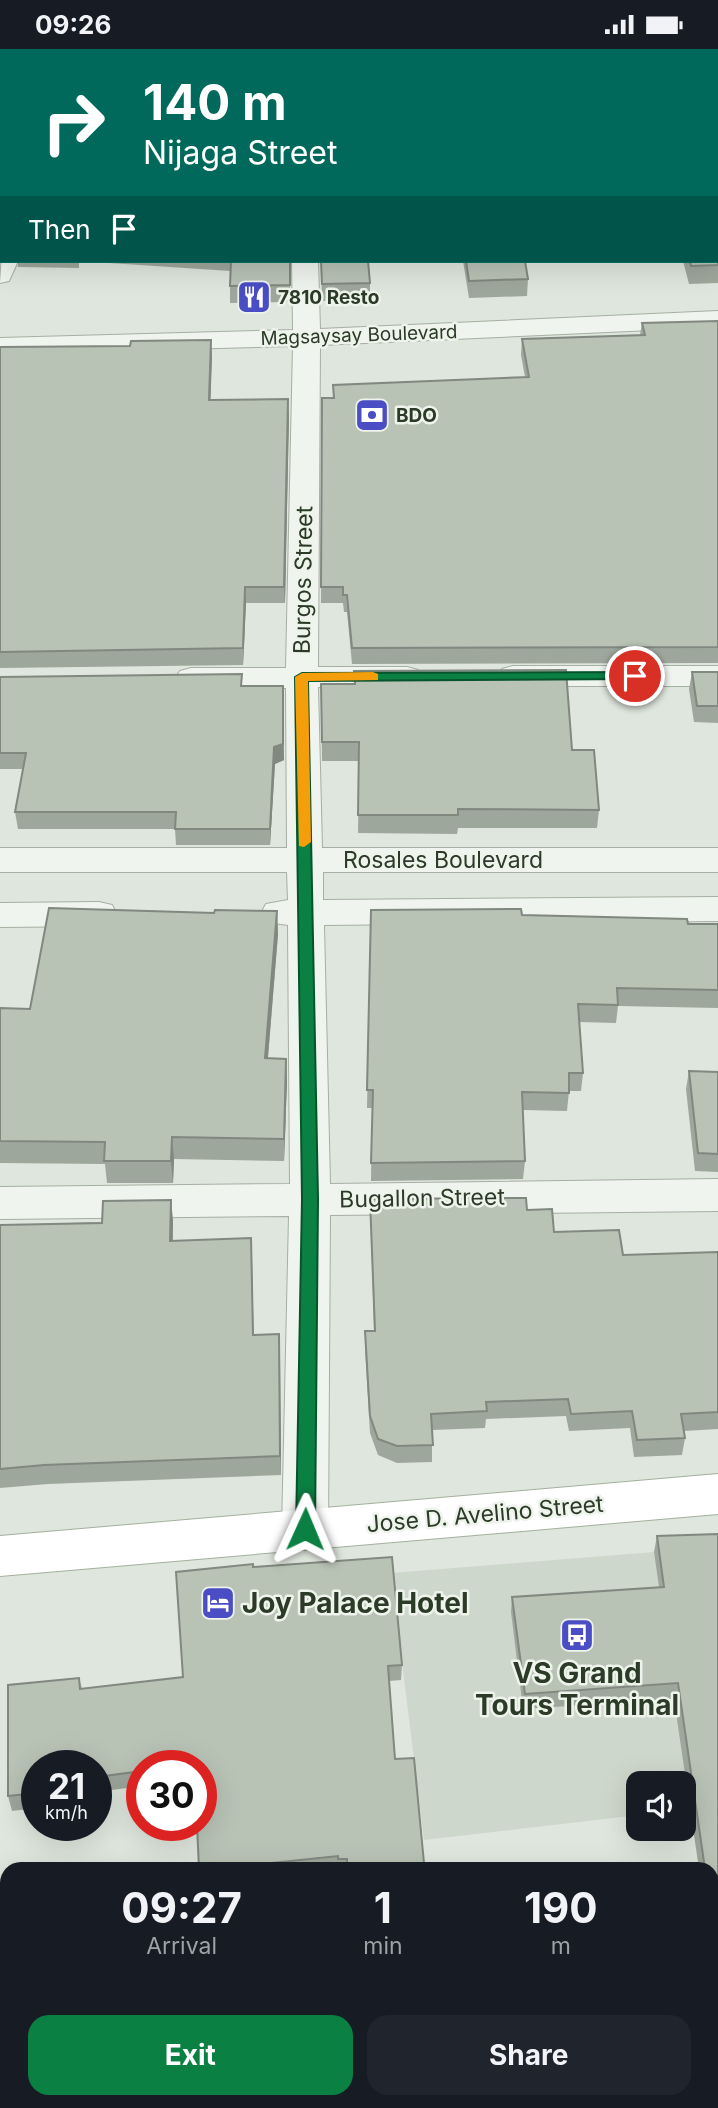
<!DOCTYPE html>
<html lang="en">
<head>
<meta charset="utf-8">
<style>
	:root { --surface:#171b24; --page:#20242c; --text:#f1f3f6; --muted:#9ea1a6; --accent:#0b8043 }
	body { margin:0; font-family:Inter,sans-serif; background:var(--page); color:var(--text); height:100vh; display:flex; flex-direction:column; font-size:26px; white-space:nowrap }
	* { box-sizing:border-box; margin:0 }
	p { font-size:23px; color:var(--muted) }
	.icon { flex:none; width:38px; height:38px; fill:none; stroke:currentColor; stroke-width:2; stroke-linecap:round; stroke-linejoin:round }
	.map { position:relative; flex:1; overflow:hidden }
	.side { position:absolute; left:0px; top:1813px; width:719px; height:247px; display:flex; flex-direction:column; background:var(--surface); border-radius:21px 21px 0 0; box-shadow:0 7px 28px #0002 }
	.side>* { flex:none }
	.hud { position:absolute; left:0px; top:0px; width:719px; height:214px; box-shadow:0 7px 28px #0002; background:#00695c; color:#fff; overflow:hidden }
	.tools { position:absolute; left:626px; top:1722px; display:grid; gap:14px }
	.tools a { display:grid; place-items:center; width:70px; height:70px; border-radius:14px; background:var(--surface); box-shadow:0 7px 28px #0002; font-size:35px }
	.speed { position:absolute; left:21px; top:1701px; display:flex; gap:14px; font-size:35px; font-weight:700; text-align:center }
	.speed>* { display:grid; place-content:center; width:91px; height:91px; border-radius:50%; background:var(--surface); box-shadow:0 7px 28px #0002; line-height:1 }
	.speed small { font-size:18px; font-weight:400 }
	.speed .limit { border:10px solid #d22; background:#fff; color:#111 }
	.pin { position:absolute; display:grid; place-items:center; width:60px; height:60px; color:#fff; margin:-30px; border:4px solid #fff; border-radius:50%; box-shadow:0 2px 7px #0007 }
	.me { position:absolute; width:77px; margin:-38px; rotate:1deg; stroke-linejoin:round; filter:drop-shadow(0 0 5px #0008) }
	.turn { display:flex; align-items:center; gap:24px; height:147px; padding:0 28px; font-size:32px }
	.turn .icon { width:91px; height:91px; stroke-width:2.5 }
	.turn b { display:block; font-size:49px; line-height:60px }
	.then { display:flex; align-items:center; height:66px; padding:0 28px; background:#0003; gap:14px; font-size:26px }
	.eta { display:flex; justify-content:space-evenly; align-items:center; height:119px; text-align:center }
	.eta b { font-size:42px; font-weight:700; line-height:49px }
	.button { display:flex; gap:14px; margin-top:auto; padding:14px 28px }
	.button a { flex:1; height:80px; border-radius:21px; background:var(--accent); color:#fff; font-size:28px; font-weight:700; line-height:80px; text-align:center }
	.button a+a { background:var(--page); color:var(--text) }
	.status { display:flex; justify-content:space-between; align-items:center; height:49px; padding:0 35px; background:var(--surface); direction:ltr }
	.status svg { height:19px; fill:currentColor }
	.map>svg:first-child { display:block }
</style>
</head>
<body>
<div class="status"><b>09:26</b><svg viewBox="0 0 49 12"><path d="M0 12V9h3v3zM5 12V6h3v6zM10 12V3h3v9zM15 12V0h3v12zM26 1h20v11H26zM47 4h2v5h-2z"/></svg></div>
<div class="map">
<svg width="718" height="2059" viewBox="0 0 718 2059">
	<rect width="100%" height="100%" fill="#dfe6dd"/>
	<!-- built -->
	<path fill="#ced7cb" d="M 708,1495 L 718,1544 L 718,1757 L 684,1761 L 684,1734 L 639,1734 L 639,1766 L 424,1791 L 391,1524 L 654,1503 Z"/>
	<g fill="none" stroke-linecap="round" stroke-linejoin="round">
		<!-- minor casing -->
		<g stroke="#a6afa3" stroke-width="2">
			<path id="minor" d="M 2,205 L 2,212 L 18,212 L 9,232 L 0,234 Z
				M 292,212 L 318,212 L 320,280 L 718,262 L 718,278 L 320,296 L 318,618 L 407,618 L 418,621 L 423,628 L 418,635 L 407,638 L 318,638 L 322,799 L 718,799 L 718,823 L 323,823 L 323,851 L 718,848 L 718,872 L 324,876 L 330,1135 L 718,1130 L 718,1162 L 330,1166 L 328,1481 L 321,1495 L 305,1501 L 289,1495 L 282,1481 L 289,1167 L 0,1170 L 0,1138 L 290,1135 L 288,876 L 266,873 L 261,864 L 266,855 L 288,851 L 287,823 L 0,823 L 0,799 L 287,799 L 286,639 L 191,639 L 180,636 L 175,629 L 180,622 L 191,619 L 286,619 L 293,297 L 0,305 L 0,289 L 293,281 Z
				M 513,617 L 718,617 L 718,637 L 513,637 L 502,634 L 497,627 L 502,620 Z
				M 99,853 L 112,856 L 117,865 L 112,874 L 99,877 L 0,878 L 0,854 Z"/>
		</g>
		<!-- major casing -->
		<g stroke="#a3b09d" stroke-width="2">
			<path id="major" d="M 718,1425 L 718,1465 L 0,1527 L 0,1487 Z"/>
		</g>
		<!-- minor -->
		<use href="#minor" fill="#f0f4ef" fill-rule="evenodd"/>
		<!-- major -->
		<use href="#major" fill="#fff" fill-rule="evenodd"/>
	</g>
	<!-- wall -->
	<path fill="#9ea79c" d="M 718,154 L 718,234 L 689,235 L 683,212 L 718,212 Z
		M 17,212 L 290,212 L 290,253 L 230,254 L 230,222 L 79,212 L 79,219 L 18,218 Z
		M 321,212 L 370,234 L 370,251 L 322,252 Z
		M 463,212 L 525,212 L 528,230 L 527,247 L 469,249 Z
		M 718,272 L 718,614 L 352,615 L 347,563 L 344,563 L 343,554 L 321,554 L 322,349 L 333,349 L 333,336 L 525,328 L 521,306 L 522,290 L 640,286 L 642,274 Z
		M 0,298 L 212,307 L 210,351 L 289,366 L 285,554 L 246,554 L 243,616 L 0,619 Z
		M 354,622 L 572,701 L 599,761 L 597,779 L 458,779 L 457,785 L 358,784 L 359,712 L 322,712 L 321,635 L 354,635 Z
		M 692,623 L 718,623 L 718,674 L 694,673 L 689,640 Z
		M 0,628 L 242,637 L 284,711 L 275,715 L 270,796 L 176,796 L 175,780 L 18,780 L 15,763 L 23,720 L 0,720 Z
		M 371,861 L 718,875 L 718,959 L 618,957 L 616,974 L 579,973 L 583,1024 L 581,1042 L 569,1042 L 567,1062 L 523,1061 L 525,1112 L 523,1130 L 371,1132 L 372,1059 L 367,1059 Z
		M 277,862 L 278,885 L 268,1009 L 286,1010 L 287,1032 L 284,1112 L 174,1110 L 173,1134 L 107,1134 L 105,1115 L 0,1114 L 0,959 L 30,960 L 214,864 Z
		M 689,1022 L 718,1023 L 718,1123 L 695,1122 L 686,1040 Z
		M 370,1150 L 527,1161 L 554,1183 L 623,1206 L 718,1203 L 718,1380 L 684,1382 L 685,1389 L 682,1406 L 634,1408 L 630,1379 L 569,1382 L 566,1367 L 486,1370 L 485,1379 L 432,1381 L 432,1413 L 397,1414 L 378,1406 L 370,1384 L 365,1299 L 365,1282 L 374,1282 Z
		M 173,1171 L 173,1192 L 251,1189 L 253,1286 L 279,1285 L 281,1426 L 48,1435 L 0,1439 L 0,1176 Z
		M 718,1485 L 718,1866 L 712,1866 L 712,1820 L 699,1820 L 674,1650 L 523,1660 L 511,1563 L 512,1548 L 659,1538 L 654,1503 L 657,1487 Z
		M 253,1518 L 402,1616 L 401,1631 L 389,1632 L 395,1710 L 424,1814 L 433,1820 L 199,1820 L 201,1717 L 142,1717 L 142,1737 L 96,1743 L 96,1717 L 37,1717 L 37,1759 L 12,1762 L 8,1747 L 79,1629 L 82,1640 L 183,1628 Z"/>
	<!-- shaded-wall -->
	<path fill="#81887f" d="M 0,186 L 2,200 L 0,212 Z
		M 211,291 L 212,307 L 210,367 L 209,351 Z
		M 288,350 L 289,366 L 285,554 L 284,538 Z
		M 245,538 L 246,554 L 243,616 L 243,599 Z
		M 283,637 L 284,711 L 275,715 L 270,796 L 270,780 L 274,698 Z
		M 277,862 L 278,885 L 266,1031 L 265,1009 Z
		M 286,1010 L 287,1032 L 284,1112 L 284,1090 Z
		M 172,1088 L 174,1110 L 173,1134 L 171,1112 Z
		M 171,1151 L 173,1171 L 172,1212 L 170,1192 Z
		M 251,1189 L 252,1208 L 254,1305 L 253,1286 Z
		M 279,1285 L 280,1304 L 281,1426 L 280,1407 Z"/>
	<!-- building -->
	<path fill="#b8c2b5" stroke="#81887f" stroke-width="2" d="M 0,0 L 258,0 L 257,2 L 2,2 L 2,190 L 0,186 Z
		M 334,0 L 718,0 L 718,1 L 334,2 Z
		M 718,154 L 718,216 L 691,217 L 690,212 L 718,212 Z
		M 231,212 L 290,212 L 290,236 L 230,237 Z
		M 321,212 L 368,212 L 370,234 L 322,235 Z
		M 466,212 L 525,212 L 528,230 L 469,232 Z
		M 718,272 L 718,598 L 352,599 L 347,546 L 343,546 L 343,538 L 321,538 L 322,349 L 334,349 L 333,336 L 529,328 L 522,290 L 645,286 L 642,274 Z
		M 211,291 L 209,351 L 288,350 L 284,538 L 245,538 L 243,599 L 0,603 L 0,298 L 130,297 L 131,292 Z
		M 566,621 L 572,701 L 594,701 L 599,761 L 458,760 L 458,766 L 358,766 L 359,693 L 322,693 L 321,635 L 355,635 L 354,622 Z
		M 692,623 L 718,623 L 718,657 L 697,657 Z
		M 242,625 L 241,637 L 283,637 L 283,695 L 274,698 L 270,780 L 175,780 L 176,763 L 15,763 L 26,704 L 0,704 L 0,628 Z
		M 49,859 L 214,864 L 215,861 L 277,862 L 265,1009 L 286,1010 L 284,1090 L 172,1088 L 171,1112 L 104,1112 L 105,1093 L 0,1092 L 0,959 L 30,960 Z
		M 521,860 L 522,866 L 687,870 L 688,875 L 718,875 L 718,941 L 617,939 L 618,956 L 578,955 L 583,1024 L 569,1024 L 569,1044 L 522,1043 L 525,1112 L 371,1114 L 373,1041 L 367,1041 L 371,861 Z
		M 689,1022 L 718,1023 L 718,1105 L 698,1104 Z
		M 526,1149 L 527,1161 L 552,1160 L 554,1183 L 619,1181 L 623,1206 L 718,1203 L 718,1363 L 681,1365 L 685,1389 L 637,1391 L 632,1362 L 571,1365 L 568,1350 L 486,1353 L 487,1362 L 431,1365 L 433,1396 L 397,1397 L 378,1390 L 370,1367 L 365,1282 L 375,1282 L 370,1150 Z
		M 171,1151 L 170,1192 L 251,1189 L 253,1286 L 279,1285 L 280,1407 L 44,1416 L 0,1420 L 0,1176 L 102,1174 L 103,1152 Z
		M 718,1485 L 718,1852 L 712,1853 L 712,1820 L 705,1820 L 678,1634 L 525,1645 L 512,1548 L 664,1538 L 657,1487 Z
		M 392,1508 L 402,1616 L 388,1617 L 395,1710 L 414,1709 L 424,1814 L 433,1814 L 433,1820 L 347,1820 L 347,1810 L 338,1810 L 338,1807 L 214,1820 L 199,1820 L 197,1776 L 201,1776 L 201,1717 L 142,1717 L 142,1722 L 96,1728 L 96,1717 L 37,1717 L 37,1744 L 8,1747 L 8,1636 L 79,1629 L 80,1640 L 183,1628 L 176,1523 L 253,1515 L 253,1518 Z
		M 712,1932 L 718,1933 L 718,2059 L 0,2059 L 0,1957 L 7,1957 L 7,2053 L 712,2053 Z"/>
	<!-- route -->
	<path fill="#0b8043" stroke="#07532c" stroke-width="2" d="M 635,623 L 641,627 L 639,630 L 308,632 L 318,1150 L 315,1480 L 312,1486 L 305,1489 L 299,1486 L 296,1480 L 302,1150 L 295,628 L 302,624 Z"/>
	<!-- slow -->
	<path fill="#f59e0b" d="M 373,623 L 378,625 L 378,631 L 308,632 L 311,793 L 304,798 L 299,797 L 295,628 L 302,624 Z"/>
	<!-- icons -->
	<defs>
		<g id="restaurant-square" transform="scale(1.75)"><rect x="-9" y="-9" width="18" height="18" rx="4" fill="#4a4dc3" stroke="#eef4ec"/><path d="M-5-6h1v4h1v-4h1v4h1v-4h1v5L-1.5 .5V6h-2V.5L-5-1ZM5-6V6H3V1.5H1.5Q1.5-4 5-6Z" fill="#fff"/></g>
		<g id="bank-square" transform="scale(1.75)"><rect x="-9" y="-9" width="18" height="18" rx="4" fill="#4a4dc3" stroke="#eef4ec"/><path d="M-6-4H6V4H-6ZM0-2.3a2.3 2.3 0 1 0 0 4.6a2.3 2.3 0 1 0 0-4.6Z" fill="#fff"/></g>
		<g id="hotel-square" transform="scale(1.75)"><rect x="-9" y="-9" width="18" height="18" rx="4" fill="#4a4dc3" stroke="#eef4ec"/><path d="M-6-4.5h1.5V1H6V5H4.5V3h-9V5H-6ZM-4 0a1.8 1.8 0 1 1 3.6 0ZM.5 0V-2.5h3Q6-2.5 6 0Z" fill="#fff"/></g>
		<g id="bus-square" transform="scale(1.75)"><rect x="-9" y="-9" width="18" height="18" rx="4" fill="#4a4dc3" stroke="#eef4ec"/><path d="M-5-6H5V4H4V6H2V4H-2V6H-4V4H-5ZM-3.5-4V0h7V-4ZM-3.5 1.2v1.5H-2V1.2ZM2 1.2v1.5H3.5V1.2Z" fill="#fff"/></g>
	</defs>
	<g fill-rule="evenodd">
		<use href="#restaurant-square" x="254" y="248"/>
		<use href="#bank-square" x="372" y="366"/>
		<use href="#hotel-square" x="218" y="1554"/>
		<use href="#bus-square" x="577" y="1586"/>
	</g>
	<g text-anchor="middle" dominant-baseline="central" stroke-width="5" stroke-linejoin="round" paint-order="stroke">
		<!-- far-poi labels -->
		<g font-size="19" font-weight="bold" fill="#2c3b28" stroke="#eef4ec" text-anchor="start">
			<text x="278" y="248">7810 Resto</text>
			<text x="396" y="366">BDO</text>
		</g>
		<!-- far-street labels -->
		<g font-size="19" fill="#2c3b28" stroke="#eef4ec">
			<text transform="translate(359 286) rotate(-2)">Magsaysay Boulevard</text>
		</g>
		<!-- street labels -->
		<g font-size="23" fill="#2c3b28" stroke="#eef4ec">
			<text transform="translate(303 531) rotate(-89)">Burgos Street</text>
			<text x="443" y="811">Rosales Boulevard</text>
			<text transform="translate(422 1149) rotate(-1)">Bugallon Street</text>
			<text transform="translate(485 1465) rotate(-5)">Jose D. Avelino Street</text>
		</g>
		<!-- near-poi labels -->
		<g font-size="28" font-weight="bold" fill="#2c3b28" stroke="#eef4ec" text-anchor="start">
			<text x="242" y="1554">Joy Palace Hotel</text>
			<text x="577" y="1624" text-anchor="middle">VS Grand<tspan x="577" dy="32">Tours Terminal</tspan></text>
		</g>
	</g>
</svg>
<div class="tools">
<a><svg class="icon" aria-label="sound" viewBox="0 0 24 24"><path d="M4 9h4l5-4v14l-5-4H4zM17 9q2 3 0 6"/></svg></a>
</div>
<div class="speed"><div>21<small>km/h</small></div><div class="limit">30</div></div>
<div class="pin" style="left:635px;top:627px;background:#d93025"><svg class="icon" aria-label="arrive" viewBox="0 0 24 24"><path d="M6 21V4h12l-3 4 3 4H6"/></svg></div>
<svg class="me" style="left:305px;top:1480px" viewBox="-20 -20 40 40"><path d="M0-17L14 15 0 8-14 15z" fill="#0b8043" stroke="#fff" stroke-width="4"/></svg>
<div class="hud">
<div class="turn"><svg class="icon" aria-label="right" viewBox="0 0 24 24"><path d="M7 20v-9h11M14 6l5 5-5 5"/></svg><div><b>140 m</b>Nijaga Street</div></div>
<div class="then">Then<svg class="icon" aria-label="arrive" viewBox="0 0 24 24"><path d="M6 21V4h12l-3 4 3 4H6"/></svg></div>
</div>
<section class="side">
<div class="eta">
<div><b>09:27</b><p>Arrival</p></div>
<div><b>1</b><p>min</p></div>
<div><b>190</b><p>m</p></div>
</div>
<div class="button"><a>Exit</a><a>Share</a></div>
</section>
</div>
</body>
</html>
